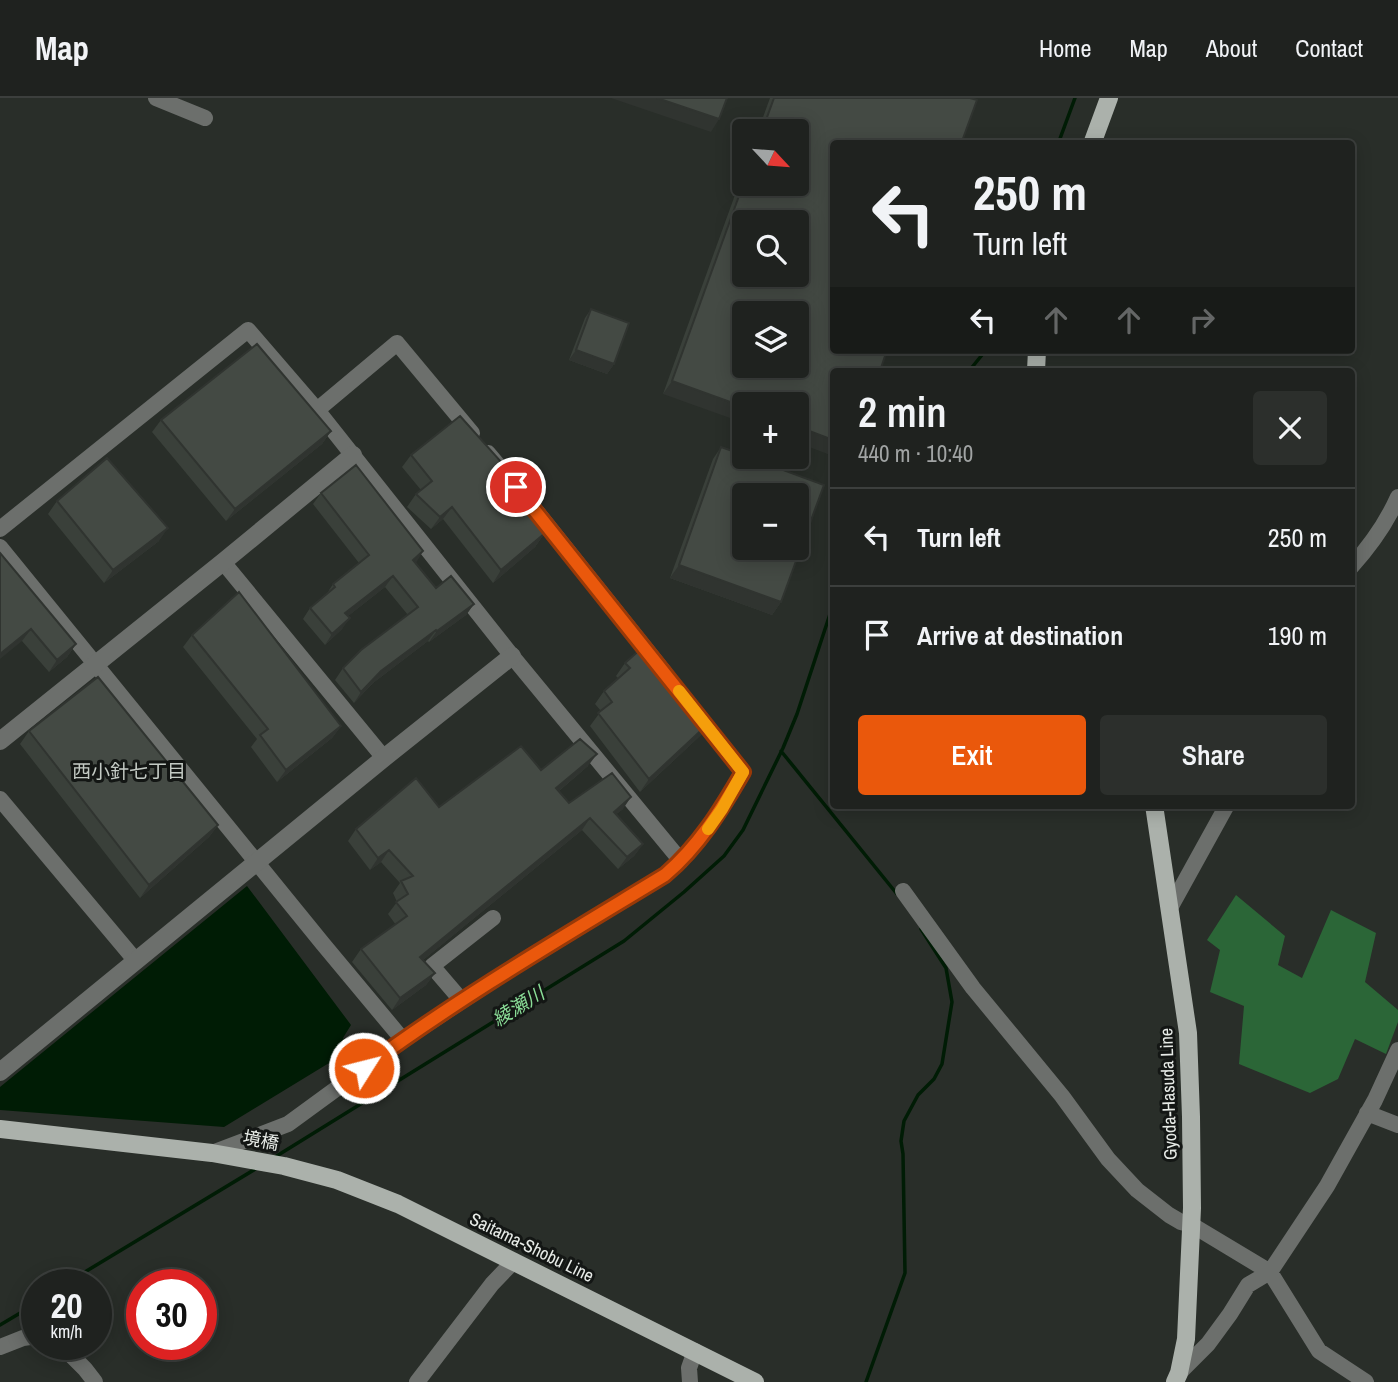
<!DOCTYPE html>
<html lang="en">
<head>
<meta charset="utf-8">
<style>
	:root { --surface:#1f221f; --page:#2c2f2c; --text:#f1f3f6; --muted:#a1a4a4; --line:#3c3f3d; --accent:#ea580c }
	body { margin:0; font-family:"Archivo Narrow","Noto Sans JP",sans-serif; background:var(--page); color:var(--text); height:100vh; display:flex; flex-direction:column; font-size:26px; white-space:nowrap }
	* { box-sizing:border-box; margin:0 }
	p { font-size:23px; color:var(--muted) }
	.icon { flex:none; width:38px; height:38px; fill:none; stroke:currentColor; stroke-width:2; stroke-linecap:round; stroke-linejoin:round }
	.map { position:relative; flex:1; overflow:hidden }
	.details { position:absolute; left:830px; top:270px; width:525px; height:441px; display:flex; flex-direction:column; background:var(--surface); border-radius:7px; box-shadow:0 4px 18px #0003,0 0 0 2px var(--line) }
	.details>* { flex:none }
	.hud { position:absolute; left:830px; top:42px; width:525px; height:214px; border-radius:7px; box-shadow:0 4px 18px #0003,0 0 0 2px var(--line); background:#1f221f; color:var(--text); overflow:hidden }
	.needle { width:46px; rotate:116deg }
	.buttons { position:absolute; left:732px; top:21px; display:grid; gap:14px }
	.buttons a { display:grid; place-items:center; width:77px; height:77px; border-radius:7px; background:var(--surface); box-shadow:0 4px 18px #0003,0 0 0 2px var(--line); font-size:35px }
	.speed { position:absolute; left:21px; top:1171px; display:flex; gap:14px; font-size:35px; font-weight:700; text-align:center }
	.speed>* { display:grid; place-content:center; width:91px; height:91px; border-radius:50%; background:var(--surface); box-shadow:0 4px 18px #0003,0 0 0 2px var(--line); line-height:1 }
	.speed small { font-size:18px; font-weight:400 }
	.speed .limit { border:10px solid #d22; background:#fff; color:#111 }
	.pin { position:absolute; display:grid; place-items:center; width:60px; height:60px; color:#fff; margin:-30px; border:4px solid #fff; border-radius:50%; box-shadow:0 2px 7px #0007 }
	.me { position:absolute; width:77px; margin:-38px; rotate:54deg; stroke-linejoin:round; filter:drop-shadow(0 0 5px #0008) }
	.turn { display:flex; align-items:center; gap:24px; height:147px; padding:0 28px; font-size:32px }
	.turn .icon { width:91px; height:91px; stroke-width:2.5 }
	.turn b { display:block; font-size:49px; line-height:60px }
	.lanes { display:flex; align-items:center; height:66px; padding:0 28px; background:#0003; justify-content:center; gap:35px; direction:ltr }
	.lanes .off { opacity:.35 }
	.round { display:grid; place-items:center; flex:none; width:74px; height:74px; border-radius:7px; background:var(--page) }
	.summary { display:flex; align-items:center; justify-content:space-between; height:119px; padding:0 28px }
	h1 { font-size:42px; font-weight:600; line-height:52px }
	.cta { display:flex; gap:14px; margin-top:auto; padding:14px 28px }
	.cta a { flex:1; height:80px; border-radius:7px; background:var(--accent); color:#fff; font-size:28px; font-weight:600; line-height:80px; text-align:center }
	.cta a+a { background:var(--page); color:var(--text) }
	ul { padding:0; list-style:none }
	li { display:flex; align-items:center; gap:21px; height:98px; padding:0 28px; border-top:2px solid var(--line) }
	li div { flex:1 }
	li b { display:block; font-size:26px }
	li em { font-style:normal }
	header { display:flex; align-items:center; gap:42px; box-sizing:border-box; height:98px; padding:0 35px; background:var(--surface); border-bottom:2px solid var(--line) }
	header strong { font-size:33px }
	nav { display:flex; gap:38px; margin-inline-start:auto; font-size:24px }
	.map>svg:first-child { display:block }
</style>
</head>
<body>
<header>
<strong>Map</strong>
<nav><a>Home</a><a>Map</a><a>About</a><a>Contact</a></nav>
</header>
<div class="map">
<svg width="1398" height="1284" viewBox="0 0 1398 1284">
	<rect width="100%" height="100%" fill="#292e29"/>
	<!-- forest -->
	<path fill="#2b6637" d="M 1236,797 L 1285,838 L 1278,867 L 1302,880 L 1331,812 L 1376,835 L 1365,884 L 1398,912 L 1398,924 L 1386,956 L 1355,941 L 1338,981 L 1310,995 L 1239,966 L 1244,908 L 1210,894 L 1220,852 L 1207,842 Z"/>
	<!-- water -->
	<path fill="#001c05" d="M 247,788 L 351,927 L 343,940 L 352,951 L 224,1029 L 0,1012 L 0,989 Z"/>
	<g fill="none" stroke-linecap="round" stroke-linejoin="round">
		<!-- stream -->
		<path stroke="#001c05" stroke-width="3.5" d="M 1058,46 L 1075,0
			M 969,273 L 986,252
			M 781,653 L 897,796
			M 275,1059 L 624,843 L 684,794 L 724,758 L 743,732 L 783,650 L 797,616 L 833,507
			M 65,1186 L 257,1070
			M 0,1227 L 37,1205
			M 866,1284 L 905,1175 L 903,1056 L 901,1043 L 904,1023 L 918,997 L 934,981 L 942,966 L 952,904 L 946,870 L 921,831"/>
		<!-- minor -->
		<path stroke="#6c6f6c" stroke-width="16" d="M 156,0 L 205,20
			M 317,312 L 397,245 L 472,335
			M 488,355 L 533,409 L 665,575
			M 0,431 L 248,232 L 317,312 L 512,558 L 681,763
			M 0,449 L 323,846 L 403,942 L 498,879 L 665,777 C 699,748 721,713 743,674 L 694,612
			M 223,464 L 384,660
			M 1351,469 C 1371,447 1386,426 1398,399
			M 0,701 L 136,863
			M 903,793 L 973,890 L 1062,998 L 1108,1061 L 1137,1092 L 1169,1117 L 1181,1124 L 1192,1127 L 1270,1174 L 1319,1253 L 1366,1284
			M 1169,812 L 1227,707
			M 462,903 L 432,868 L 493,820
			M 1367,1015 L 1398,1027
			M 212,1055 L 288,1026 L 403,942
			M 60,1246 L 85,1271 L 95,1284
			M 0,1249 L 23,1240 L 37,1238
			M 1179,1275 L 1208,1246 L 1230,1216 L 1248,1187 L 1270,1174 L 1327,1088 L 1375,1002 L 1398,952
			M 417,1284 L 492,1186 L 514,1163
			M 690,1284 L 689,1270 L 695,1253"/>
		<!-- tertiary -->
		<path stroke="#6c6f6c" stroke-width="18" d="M 0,643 L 223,464 L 353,357
			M 0,974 L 384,660 L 512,558"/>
		<!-- primary -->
		<path stroke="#abb1ab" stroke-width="18" d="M 1092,46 L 1109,0
			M 1036,273 L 1037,252
			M 1154,707 L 1188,935 L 1191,1019 L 1192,1110 L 1186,1241 L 1179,1275 L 1175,1284
			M 0,1031 L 212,1055 L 284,1068 L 337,1082 L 398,1106 L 755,1284"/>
	</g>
	<!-- wall -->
	<path fill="#3a403a" d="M 770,0 L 970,0 L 663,296 L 744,72 L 744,86 L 796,33 L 758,33 Z
		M 591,211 L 614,266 L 607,276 L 569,262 L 585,220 Z
		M 161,322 L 331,333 L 322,346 L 226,423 L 152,334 Z
		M 721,349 L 781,504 L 772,517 L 670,480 L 713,361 Z
		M 411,357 L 503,366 L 497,374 L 544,436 L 535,449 L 493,485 L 443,421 L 431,431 L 407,409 L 416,396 L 421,392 L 402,369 Z
		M 321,395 L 416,465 L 436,490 L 474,506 L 466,517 L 429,544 L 428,543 L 373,585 L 354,605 L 335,582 L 343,570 L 408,517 L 385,489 L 348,518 L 342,531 L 325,547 L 303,521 L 310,510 L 326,497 L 333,486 L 359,465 L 313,406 Z
		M 57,403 L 159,443 L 104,485 L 48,416 Z
		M 0,455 L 76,546 L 67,559 L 49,574 L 22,543 Z
		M 192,537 L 341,628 L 332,640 L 277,684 L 251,649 L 257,641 L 183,549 Z
		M 625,565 L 709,625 L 701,637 L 640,694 L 590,628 L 601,613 L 595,606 L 604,593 L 618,580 L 616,578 Z
		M 29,633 L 218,727 L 209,739 L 140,800 L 20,646 Z
		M 588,668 L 559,693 L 569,705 L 623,711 L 616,716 L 643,746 L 634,758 L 618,771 L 582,732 L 423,862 L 435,875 L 426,887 L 392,912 L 352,864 L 361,851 L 396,827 L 388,816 L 397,804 L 393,795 L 400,785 L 381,764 L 370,772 L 348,743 L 356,731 L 439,709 L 541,672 Z"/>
	<!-- shaded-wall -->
	<path fill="#303430" d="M 611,0 L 657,0 L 719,21 L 711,34 Z
		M 576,252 L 614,266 L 607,276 L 569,262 Z
		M 672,283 L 744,309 L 744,325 L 663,296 Z
		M 796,328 L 833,342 L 833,358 L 796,344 Z
		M 331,333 L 322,346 L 226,423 L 235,411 Z
		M 452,409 L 443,421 L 431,431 L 440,419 Z
		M 168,430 L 159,443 L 104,485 L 113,472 Z
		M 544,436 L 535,449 L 493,485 L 501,472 Z
		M 423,453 L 416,465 L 413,462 Z
		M 679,467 L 781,504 L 772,517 L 670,480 Z
		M 393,478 L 385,489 L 338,526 L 345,515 Z
		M 474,506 L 466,517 L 429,544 L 437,533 Z
		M 350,520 L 342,531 L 325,547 L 332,536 Z
		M 31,531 L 22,543 L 0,561 L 0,556 Z
		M 436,532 L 428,543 L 373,585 L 354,605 L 361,594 L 381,573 Z
		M 76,546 L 67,559 L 49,574 L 57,562 Z
		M 709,625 L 701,637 L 640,694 L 649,681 Z
		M 341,628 L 332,640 L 277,684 L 286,672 Z
		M 597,656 L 588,668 L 548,702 L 556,690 Z
		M 631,699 L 623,711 L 605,726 L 614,714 Z
		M 590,720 L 582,732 L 412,871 L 420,859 Z
		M 218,727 L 209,739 L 140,800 L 149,787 Z
		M 643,746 L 634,758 L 618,771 L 627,759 Z
		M 389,752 L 381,764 L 370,772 L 378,760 Z
		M 435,875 L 426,887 L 392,912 L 400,900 Z"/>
	<!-- building -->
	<path fill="#444a44" stroke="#303430" stroke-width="2" fill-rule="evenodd" d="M 657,0 L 727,0 L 719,21 Z
		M 774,0 L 970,0 L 977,2 L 961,46 L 833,46 L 833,252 L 887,252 L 880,273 L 833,273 L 833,342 L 796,328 L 796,306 L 744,306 L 744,309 L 672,283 L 744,84 L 744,86 L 796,86 L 796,33 L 762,33 ZM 744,124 L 796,124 L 796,177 L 744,177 ZM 744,215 L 796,215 L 796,268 L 744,268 Z
		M 591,211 L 629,225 L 614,266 L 576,252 Z
		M 257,246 L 331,333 L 235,411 L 161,322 Z
		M 460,318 L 503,366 L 495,372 L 544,436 L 501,472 L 452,409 L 440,419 L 416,396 L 432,383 L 411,357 Z
		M 721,349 L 744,357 L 744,359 L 748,359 L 824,387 L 781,504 L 679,467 ZM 744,397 L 796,397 L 796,450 L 744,450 Z
		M 107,360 L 168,430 L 113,472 L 57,403 Z
		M 356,367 L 423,453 L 413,462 L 436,490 L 451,478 L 474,506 L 437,533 L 436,532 L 381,573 L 361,594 L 343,570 L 361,552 L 418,509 L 393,478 L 345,515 L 350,520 L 332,536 L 310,510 L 335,489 L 333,486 L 369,457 L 321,395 Z
		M 0,455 L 76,546 L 57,562 L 31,531 L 0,556 Z
		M 239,494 L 341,628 L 286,672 L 260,637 L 268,631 L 192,537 Z
		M 643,549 L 709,625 L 649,681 L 598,615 L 612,604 L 604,593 L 630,570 L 625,565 Z
		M 98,579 L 218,727 L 149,787 L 29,633 Z
		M 580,641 L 597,656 L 556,690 L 569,705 L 612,675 L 631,699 L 614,714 L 643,746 L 627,759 L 590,720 L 420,859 L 435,875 L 400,900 L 361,851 L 407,818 L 396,804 L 408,796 L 401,783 L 413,778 L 389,752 L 378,760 L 356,731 L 416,680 L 439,709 L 521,648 L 541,672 Z"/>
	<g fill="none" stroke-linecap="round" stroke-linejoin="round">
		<!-- route casing -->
		<g stroke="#983908" stroke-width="18">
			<path id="route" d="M 364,970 C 460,899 563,839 665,777 C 699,748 721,712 743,674 L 516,389"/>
		</g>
		<!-- route -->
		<use href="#route" stroke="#ea580c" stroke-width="12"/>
		<!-- slow -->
		<path stroke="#f59e0b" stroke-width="12" d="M 679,593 L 743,674 L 722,711 L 708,731"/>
	</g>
	<g text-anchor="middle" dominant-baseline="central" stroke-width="6" stroke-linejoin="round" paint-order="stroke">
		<!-- street labels -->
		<g font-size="18" fill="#e7ebe7" stroke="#131614">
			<text transform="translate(1168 996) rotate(-92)">Gyoda-Hasuda Line</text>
			<text transform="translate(261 1042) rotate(11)">境橋</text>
			<text transform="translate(532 1149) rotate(26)">Saitama-Shobu Line</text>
		</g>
		<!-- neighbourhood labels -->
		<g font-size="19" fill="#c3cac4" stroke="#131614">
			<text x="129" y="673">西小針七丁目</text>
		</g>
		<!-- water labels -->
		<g font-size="19" font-style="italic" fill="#8add97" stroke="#131614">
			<text transform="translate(518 908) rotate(-32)">綾瀬川</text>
		</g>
	</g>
</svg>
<div class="buttons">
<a><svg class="needle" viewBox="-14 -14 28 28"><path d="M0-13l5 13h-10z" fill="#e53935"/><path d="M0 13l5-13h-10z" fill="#a1a4a4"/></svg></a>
<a><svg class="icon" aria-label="search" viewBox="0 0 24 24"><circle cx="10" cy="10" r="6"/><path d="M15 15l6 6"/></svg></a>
<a><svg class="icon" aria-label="layers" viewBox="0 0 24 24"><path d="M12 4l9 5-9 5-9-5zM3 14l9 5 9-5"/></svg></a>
<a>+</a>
<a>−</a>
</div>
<div class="speed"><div>20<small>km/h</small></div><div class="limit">30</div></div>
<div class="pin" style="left:516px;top:389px;background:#d93025"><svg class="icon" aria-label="arrive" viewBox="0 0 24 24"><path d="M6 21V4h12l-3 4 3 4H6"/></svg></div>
<svg class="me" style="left:364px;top:970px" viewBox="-20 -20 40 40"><circle r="17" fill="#ea580c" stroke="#fff" stroke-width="3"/><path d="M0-11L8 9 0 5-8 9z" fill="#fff"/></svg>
<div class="hud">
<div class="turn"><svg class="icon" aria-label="left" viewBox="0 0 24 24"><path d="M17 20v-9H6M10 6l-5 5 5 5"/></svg><div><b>250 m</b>Turn left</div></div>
<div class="lanes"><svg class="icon" aria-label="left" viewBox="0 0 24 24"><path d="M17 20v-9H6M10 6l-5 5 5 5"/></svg><svg class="icon off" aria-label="ahead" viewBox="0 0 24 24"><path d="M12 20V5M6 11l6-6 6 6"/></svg><svg class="icon off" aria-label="ahead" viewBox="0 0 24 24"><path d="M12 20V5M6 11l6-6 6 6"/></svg><svg class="icon off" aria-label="right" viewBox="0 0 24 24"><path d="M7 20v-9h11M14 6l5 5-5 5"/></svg></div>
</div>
<section class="details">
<div class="summary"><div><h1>2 min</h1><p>440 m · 10:40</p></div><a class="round"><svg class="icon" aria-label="close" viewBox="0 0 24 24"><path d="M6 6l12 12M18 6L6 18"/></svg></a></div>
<ul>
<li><svg class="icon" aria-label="left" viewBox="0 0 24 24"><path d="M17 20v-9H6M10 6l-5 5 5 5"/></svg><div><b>Turn left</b></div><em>250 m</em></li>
<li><svg class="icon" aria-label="arrive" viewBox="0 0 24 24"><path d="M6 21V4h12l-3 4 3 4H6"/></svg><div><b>Arrive at destination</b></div><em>190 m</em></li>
</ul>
<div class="cta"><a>Exit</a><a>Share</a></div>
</section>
</div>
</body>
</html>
